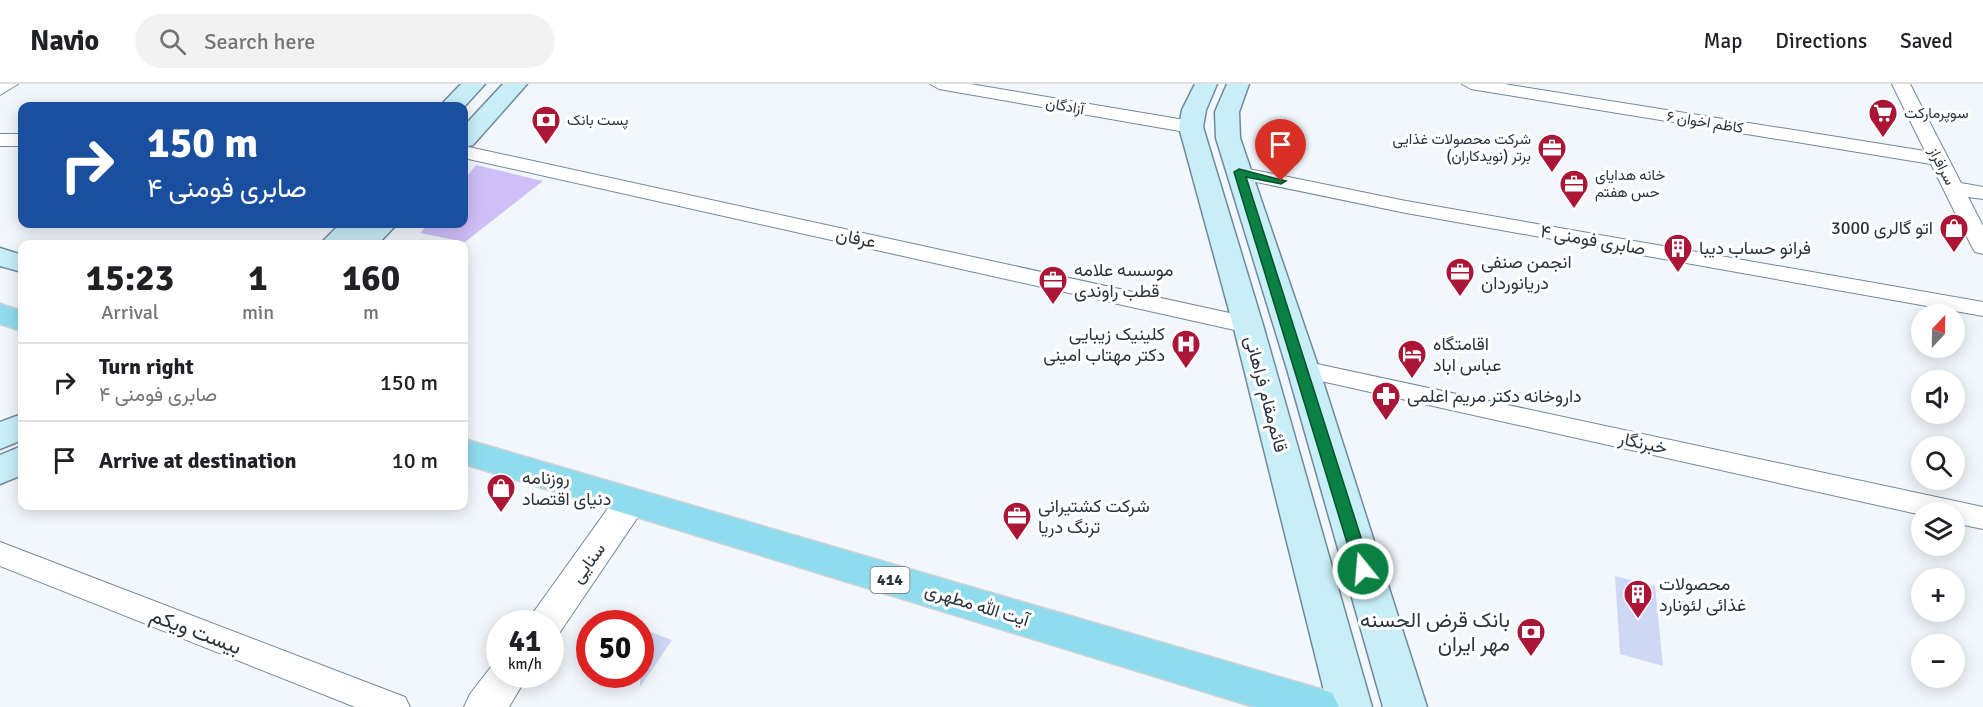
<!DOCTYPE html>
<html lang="en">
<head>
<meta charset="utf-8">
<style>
	:root { --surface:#fff; --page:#f2f2f2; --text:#202124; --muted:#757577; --line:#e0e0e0 }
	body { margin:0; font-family:Signika,Vazirmatn,sans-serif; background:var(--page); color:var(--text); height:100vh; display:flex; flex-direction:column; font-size:22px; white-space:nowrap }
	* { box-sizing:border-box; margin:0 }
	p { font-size:20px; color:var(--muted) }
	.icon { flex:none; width:33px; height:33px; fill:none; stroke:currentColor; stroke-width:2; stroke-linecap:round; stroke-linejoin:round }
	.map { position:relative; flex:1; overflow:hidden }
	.sheet { position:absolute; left:18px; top:156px; width:450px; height:270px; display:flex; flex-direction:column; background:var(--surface); border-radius:12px; box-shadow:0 3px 15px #0003 }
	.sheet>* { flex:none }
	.banner { position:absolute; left:18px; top:18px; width:450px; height:126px; border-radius:12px; box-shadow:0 3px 15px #0003; background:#1a4fa0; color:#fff; overflow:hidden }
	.needle { width:39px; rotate:22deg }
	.buttons { position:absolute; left:1911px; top:220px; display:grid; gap:12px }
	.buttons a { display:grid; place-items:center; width:54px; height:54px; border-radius:50%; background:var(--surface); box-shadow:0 3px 15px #0003; font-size:30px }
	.speed { position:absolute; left:486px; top:526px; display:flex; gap:12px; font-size:30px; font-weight:700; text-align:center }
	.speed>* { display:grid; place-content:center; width:78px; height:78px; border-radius:50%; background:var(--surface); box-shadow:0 3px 15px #0003; line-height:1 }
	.speed small { font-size:15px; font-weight:400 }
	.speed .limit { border:9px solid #d22; background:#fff; color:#111 }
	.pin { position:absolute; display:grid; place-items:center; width:51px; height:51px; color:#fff; margin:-62px -26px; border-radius:50% 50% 50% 0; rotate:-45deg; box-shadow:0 0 6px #0007 }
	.pin .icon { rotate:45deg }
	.me { position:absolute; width:66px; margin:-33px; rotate:343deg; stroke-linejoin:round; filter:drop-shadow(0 0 4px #0008) }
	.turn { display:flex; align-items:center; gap:21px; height:126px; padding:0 30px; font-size:27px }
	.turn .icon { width:78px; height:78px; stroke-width:2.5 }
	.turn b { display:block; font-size:42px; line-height:51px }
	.eta { display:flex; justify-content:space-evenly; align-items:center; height:102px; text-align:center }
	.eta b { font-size:36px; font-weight:700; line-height:42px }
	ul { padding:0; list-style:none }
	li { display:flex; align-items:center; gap:18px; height:78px; padding:0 30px; border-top:2px solid var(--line) }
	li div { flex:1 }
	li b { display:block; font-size:22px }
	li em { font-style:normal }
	header { display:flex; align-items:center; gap:36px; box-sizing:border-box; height:84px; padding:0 30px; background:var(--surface); border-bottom:2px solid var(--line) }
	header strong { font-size:28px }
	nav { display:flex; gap:33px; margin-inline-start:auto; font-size:21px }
	.search { width:420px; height:54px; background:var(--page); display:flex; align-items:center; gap:15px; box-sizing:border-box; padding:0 21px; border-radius:33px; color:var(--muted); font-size:22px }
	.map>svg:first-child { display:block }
</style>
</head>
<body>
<header>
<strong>Navio</strong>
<div class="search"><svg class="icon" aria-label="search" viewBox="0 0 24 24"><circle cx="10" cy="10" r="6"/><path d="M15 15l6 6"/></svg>Search here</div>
<nav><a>Map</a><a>Directions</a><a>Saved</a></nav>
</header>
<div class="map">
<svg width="1983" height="623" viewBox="0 0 1983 623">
	<rect width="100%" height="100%" fill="#f2f7fc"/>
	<!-- green -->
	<path fill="#cfbff8" d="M 476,81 L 543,97 L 465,158 L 420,149 L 428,140 L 464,140 L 464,96 Z"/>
	<!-- building -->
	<path fill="#ced8f4" d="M 1615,492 L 1655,502 L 1663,582 L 1620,570 Z
		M 640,544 L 672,556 L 640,603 Z"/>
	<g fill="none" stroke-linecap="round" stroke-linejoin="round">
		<!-- minor casing -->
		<g stroke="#71899d" stroke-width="2">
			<path id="minor" d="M 0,0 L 18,0 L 0,11 Z
				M 930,0 L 970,0 L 1191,37 L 1200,43 L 1191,49 L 939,5 Z
				M 1462,0 L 1504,0 L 1925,67 L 1892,0 L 1910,0 L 1961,99 L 1983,103 L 1983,115 L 1968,113 L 1983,142 L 1983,170 L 1975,168 L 1972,163 L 1931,80 L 1471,5 Z
				M 0,50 L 22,50 L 22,62 L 0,62 Z
				M 464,62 L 1248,233 L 1256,236 L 1260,241 L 1256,246 L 1248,249 L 464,74 Z
				M 1239,83 L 1406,117 L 1983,218 L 1983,232 L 1406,129 L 1232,93 L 1229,89 L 1232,85 Z
				M 1303,277 L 1983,423 L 1983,445 L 1954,439 L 1954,429 L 1922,429 L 1922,431 L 1294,291 L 1291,285 L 1294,279 Z
				M 0,458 L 405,613 L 410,623 L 355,623 L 0,482 Z"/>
		</g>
		<!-- tertiary casing -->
		<g stroke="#71899d" stroke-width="2">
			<path id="tertiary" d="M 631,405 L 643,409 L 648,418 L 558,551 L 550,554 L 550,540 L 525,540 L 619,409 Z
				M 500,577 L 500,591 L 528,591 L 509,623 L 464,623 L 470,610 L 494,579 Z"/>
		</g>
		<!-- secondary casing -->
		<g stroke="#71899d" stroke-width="3">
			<path id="secondary" d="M 461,0 L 485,0 L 464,23 L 440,22 Z
				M 503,0 L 527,0 L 473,61 L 464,63 L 464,42 Z
				M 1195,0 L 1217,0 L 1206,26 L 1203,43 L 1263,241 L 1372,623 L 1328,623 L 1233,241 L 1179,43 L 1182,26 Z
				M 1227,0 L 1249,0 L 1239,28 L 1240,54 L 1319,285 L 1427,623 L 1383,623 L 1287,285 L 1216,54 L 1215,28 Z
				M 340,140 L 397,140 L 378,160 L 320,160 Z
				M 0,164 L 22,171 L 22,188 L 0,182 Z
				M 22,330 L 22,356 L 0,365 L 0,338 Z
				M 22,362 L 22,391 L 0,400 L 0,371 Z"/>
		</g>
		<!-- primary casing -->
		<g stroke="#d0d2d4" stroke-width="3">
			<path id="primary" d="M 0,220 L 22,227 L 22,247 L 0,240 Z
				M 464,355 L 1317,604 L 1332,609 L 1339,623 L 1254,623 L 464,380 Z"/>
		</g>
		<!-- minor -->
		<use href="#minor" fill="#fff" fill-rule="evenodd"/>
		<!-- tertiary -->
		<use href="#tertiary" fill="#fff" fill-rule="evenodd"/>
		<!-- secondary -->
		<use href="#secondary" fill="#c8eef7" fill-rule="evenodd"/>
		<!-- primary -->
		<use href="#primary" fill="#90dcef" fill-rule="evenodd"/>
	</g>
	<!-- route -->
	<path fill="#0b8043" stroke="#07532c" stroke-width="1.5" d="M 1239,85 L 1286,97 L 1281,100 L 1246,93 L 1371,485 L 1363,491 L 1355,485 L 1234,88 Z"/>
	<!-- icons -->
	<defs>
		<g id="supermarket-pin" transform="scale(1.5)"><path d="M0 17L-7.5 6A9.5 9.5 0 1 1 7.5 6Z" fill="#ac1636" stroke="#fff"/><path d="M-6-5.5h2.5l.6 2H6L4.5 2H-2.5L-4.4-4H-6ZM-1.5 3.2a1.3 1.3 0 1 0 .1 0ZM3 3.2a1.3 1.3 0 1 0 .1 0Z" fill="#fff"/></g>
		<g id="bank-pin" transform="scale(1.5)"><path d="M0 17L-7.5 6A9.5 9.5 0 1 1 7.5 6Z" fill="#ac1636" stroke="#fff"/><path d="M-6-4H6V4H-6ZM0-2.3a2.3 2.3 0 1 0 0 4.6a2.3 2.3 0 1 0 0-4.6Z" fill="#fff"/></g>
		<g id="office-pin" transform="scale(1.5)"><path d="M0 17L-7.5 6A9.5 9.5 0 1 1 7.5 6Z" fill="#ac1636" stroke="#fff"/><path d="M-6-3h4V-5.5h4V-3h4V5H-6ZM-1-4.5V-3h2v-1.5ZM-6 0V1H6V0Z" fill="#fff"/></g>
		<g id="shop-pin" transform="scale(1.5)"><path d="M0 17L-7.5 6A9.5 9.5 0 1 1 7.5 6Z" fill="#ac1636" stroke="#fff"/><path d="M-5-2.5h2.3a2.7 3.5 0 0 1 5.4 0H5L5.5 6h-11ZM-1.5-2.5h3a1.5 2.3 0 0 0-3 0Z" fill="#fff"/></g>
		<g id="building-pin" transform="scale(1.5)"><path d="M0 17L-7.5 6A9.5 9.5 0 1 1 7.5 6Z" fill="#ac1636" stroke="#fff"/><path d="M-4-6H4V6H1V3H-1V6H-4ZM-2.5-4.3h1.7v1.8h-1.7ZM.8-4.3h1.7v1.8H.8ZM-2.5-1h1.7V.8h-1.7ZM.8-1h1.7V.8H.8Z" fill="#fff"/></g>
		<g id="hospital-pin" transform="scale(1.5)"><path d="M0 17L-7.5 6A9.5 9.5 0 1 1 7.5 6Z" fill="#ac1636" stroke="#fff"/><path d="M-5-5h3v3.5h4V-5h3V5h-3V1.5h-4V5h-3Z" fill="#fff"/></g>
		<g id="hotel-pin" transform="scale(1.5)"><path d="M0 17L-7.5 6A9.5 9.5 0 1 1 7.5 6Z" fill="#ac1636" stroke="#fff"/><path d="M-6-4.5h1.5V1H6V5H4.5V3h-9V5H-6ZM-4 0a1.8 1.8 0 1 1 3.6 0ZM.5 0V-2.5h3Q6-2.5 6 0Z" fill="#fff"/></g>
		<g id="pharmacy-pin" transform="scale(1.5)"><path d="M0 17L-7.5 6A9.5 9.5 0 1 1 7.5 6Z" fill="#ac1636" stroke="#fff"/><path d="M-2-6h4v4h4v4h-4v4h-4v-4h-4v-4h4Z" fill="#fff"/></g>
	</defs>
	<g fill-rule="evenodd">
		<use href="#supermarket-pin" x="1883" y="29"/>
		<use href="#bank-pin" x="546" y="36"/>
		<use href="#office-pin" x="1552" y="64"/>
		<use href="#office-pin" x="1574" y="100"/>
		<use href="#shop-pin" x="1954" y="144"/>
		<use href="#building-pin" x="1678" y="164"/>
		<use href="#office-pin" x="1460" y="188"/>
		<use href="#office-pin" x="1053" y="196"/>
		<use href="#hospital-pin" x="1186" y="260"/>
		<use href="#hotel-pin" x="1412" y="270"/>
		<use href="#pharmacy-pin" x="1386" y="312"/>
		<use href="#shop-pin" x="501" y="404"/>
		<use href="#office-pin" x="1017" y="432"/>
		<use href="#building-pin" x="1638" y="510"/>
		<use href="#bank-pin" x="1531" y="548"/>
	</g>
	<g text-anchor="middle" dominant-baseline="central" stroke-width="6" stroke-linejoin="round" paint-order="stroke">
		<!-- far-street labels -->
		<g font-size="15" fill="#2a343c" stroke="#fff">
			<text transform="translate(1065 22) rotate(10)">آزادگان</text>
			<text transform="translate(1705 38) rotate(9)">کاظم اخوان ۶</text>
			<text transform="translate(1942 82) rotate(63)">سرافراز</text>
		</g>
		<!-- far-poi labels -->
		<g font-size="15" fill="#2a343c" stroke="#fff" text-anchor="start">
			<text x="1904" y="29">سوپرمارکت</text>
			<text x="567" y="36">پست بانک</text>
			<text x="1531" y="55" text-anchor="end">شرکت محصولات غذایی<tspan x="1531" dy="17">برتر (نویدکاران)</tspan></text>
			<text x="1595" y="91">خانه هدایای<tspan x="1595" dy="17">حس هفتم</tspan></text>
		</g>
		<!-- shield labels -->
		<rect fill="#fff" stroke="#6a7176" stroke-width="1.5" x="870.5" y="483" width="39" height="26" rx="4.5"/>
		<g font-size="16" font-weight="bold" fill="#2a343c">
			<text x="890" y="496">414</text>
		</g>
		<!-- poi labels -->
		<g font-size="18" fill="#2a343c" stroke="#fff" text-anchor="start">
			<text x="1933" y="144" text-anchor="end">اتو گالری 3000</text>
			<text x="1699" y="164">فرانو حساب دیبا</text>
			<text x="1481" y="178">انجمن صنفی<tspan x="1481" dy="21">دریانوردان</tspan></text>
			<text x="1074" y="186">موسسه علامه<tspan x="1074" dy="21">قطب راوندی</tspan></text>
			<text x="1165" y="250" text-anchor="end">کلینیک زیبایی<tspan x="1165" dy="21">دکتر مهتاب امینی</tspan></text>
			<text x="1433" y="260">اقامتگاه<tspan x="1433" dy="21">عباس اباد</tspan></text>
			<text x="1407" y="312">داروخانه دکتر مریم اعلمی</text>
			<text x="522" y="394">روزنامه<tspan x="522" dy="21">دنیای اقتصاد</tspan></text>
			<text x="1038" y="422">شرکت کشتیرانی<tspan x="1038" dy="21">ترنگ دریا</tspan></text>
			<text x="1659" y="500">محصولات<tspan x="1659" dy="21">غذائی لئونارد</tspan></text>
		</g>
		<!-- street labels -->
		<g font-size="18" fill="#2a343c" stroke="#fff">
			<text transform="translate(856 154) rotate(12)">عرفان</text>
			<text transform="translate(1593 156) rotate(10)">صابری فومنی ۴</text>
			<text transform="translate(1266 310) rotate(75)">قائم‌مقام فراهانی</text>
			<text transform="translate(1643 359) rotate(12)">خبرنگار</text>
			<text transform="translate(588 479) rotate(-54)">سنایی</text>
			<text transform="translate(977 521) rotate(17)">آیت الله مطهری</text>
		</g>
		<!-- near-poi labels -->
		<g font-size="21" fill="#2a343c" stroke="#fff" text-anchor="end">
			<text x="1510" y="536">بانک قرض الحسنه<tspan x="1510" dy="24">مهر ایران</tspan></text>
		</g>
		<!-- near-street labels -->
		<g font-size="21" fill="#2a343c" stroke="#fff">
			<text transform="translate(196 547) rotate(21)">بیست ویکم</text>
		</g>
	</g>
</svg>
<div class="buttons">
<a><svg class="needle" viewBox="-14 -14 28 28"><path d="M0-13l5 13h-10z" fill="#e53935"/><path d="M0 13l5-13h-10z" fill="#757577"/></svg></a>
<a><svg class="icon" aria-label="sound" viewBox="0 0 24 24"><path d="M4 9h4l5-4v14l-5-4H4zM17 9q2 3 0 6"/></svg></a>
<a><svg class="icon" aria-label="search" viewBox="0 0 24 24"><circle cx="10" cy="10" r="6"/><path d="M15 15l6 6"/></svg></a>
<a><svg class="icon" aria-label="layers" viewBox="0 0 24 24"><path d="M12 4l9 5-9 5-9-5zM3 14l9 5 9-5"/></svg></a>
<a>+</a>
<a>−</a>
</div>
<div class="speed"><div>41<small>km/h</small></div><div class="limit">50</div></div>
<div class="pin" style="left:1281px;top:97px;background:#d93025"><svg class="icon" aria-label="arrive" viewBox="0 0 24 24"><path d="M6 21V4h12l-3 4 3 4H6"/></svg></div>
<svg class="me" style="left:1363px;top:485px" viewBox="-20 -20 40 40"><circle r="17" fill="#0b8043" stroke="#fff" stroke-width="3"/><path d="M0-11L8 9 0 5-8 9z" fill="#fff"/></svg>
<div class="banner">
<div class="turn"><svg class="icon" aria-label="right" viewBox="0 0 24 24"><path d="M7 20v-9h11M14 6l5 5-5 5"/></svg><div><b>150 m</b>صابری فومنی ۴</div></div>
</div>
<section class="sheet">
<div class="eta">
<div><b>15:23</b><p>Arrival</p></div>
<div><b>1</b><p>min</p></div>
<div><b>160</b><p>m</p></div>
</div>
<ul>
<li><svg class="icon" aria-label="right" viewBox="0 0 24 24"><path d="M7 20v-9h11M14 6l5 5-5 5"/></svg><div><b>Turn right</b><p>صابری فومنی ۴</p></div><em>150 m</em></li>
<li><svg class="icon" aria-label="arrive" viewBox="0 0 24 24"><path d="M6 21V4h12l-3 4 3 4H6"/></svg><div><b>Arrive at destination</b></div><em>10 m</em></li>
</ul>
</section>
</div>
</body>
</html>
